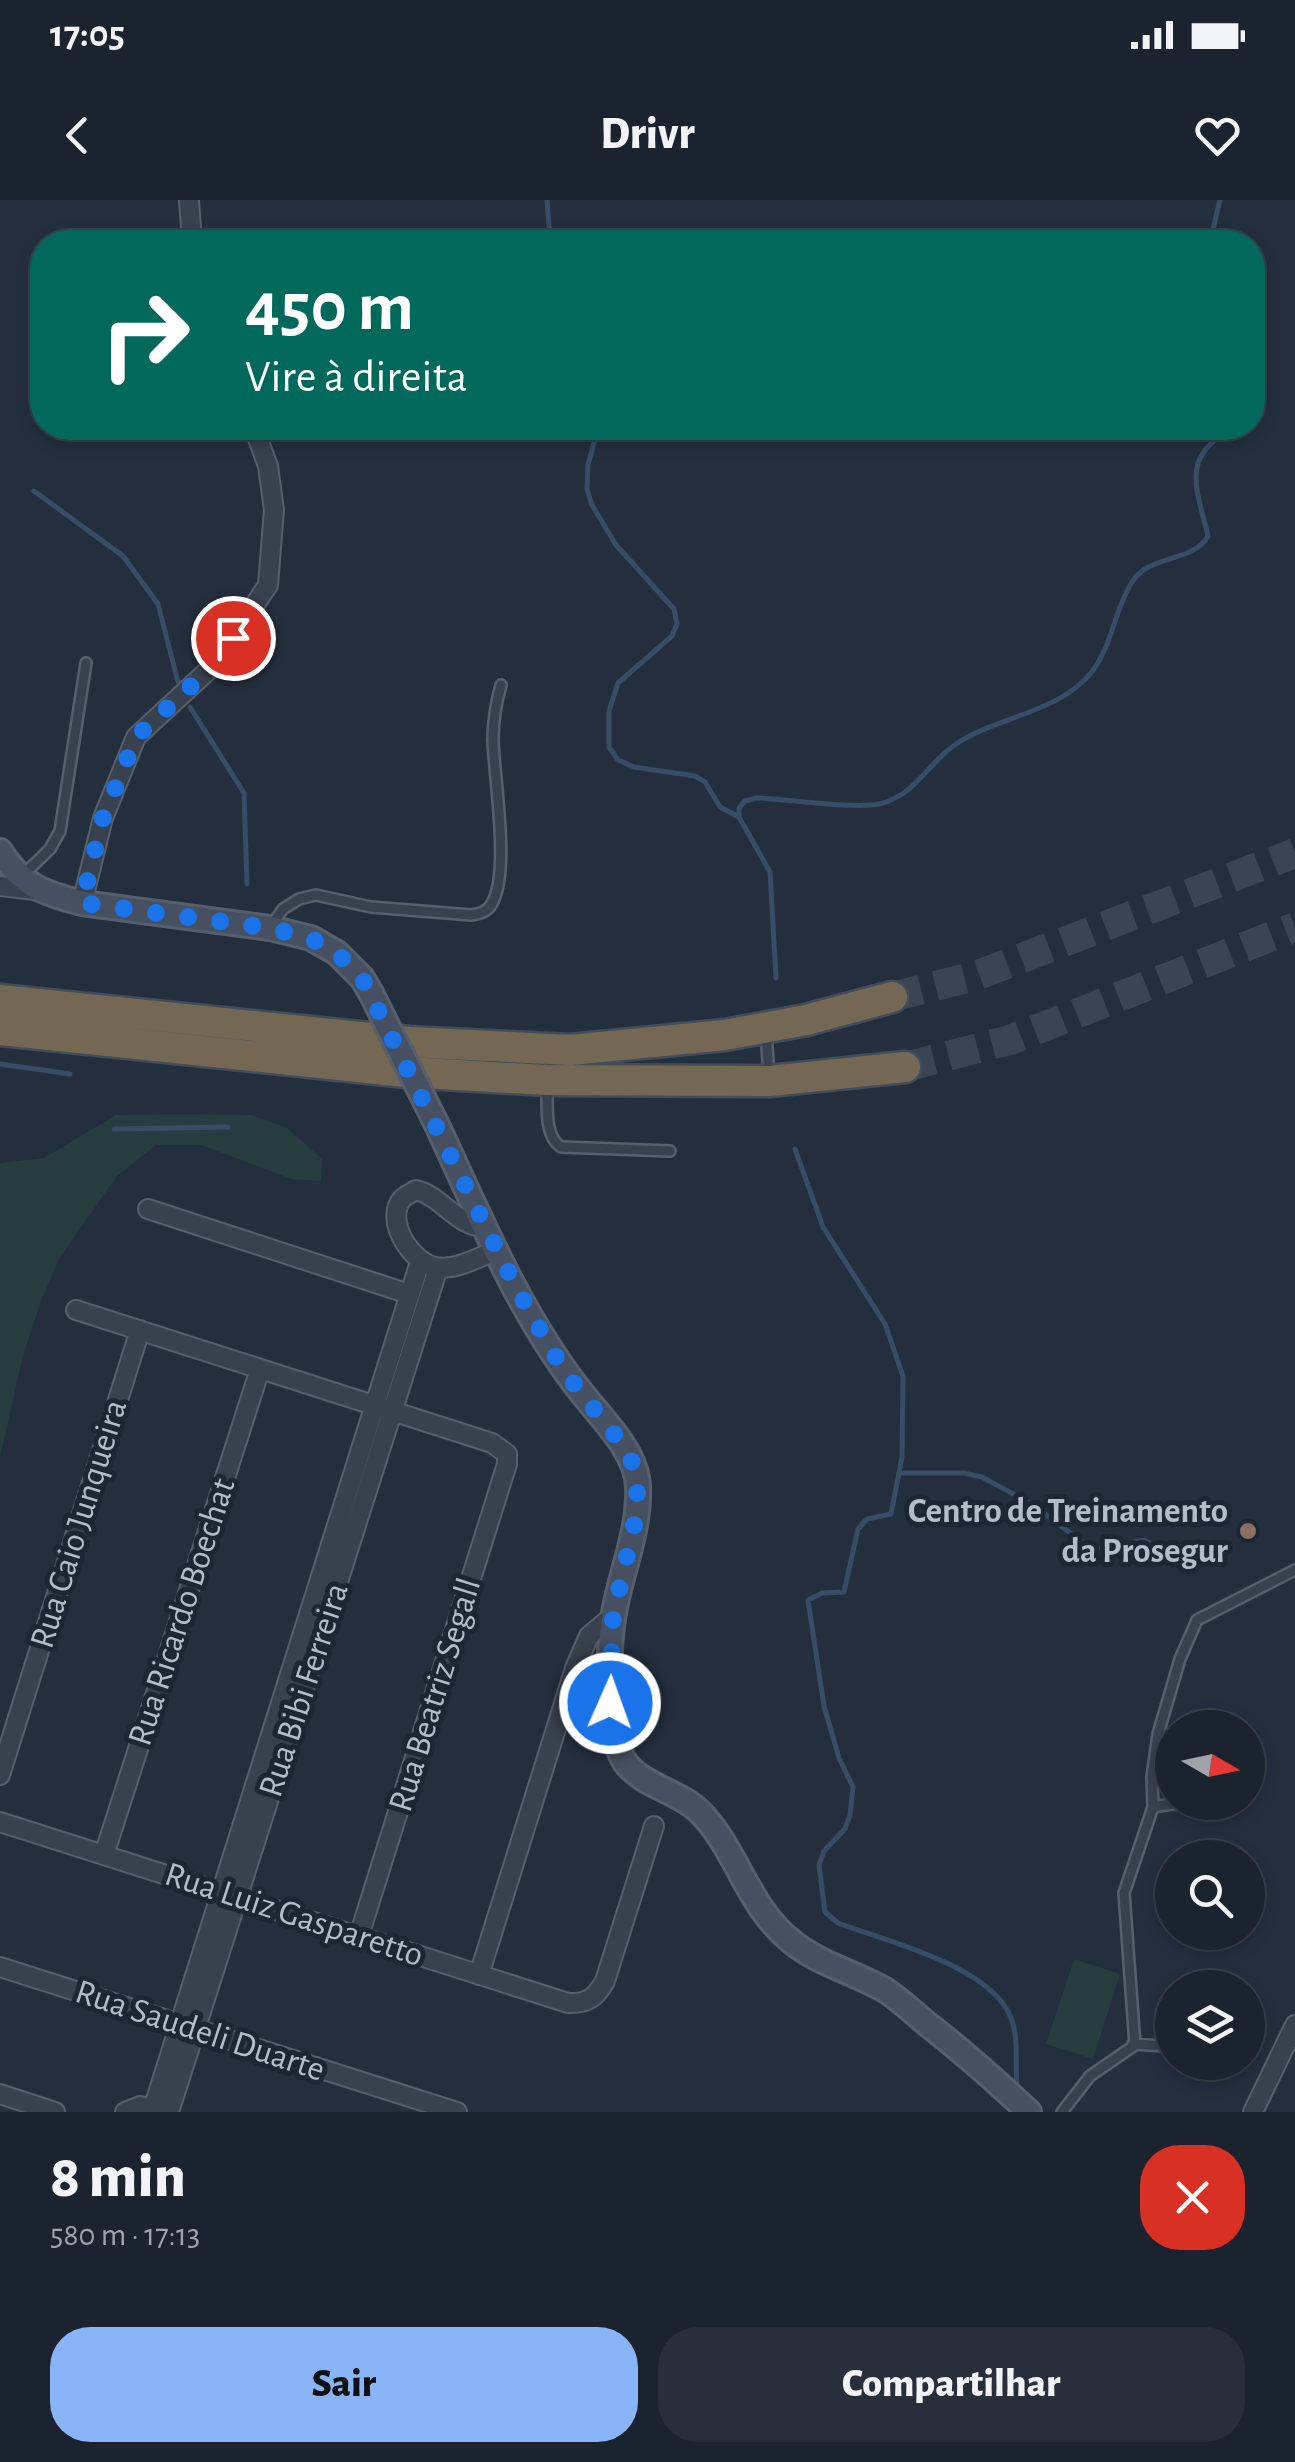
<!DOCTYPE html>
<html lang="pt">
<head>
<meta charset="utf-8">
<style>
	:root { --surface:#1b232e; --page:#282f3a; --text:#f1f3f6; --muted:#a0a4aa; --line:#39404a; --accent:#8ab4f8 }
	body { margin:0; font-family:"Alegreya Sans",sans-serif; background:var(--page); color:var(--text); height:100vh; display:flex; flex-direction:column; font-size:38px; white-space:nowrap }
	* { box-sizing:border-box; margin:0 }
	p { font-size:32px; color:var(--muted) }
	.icon { flex:none; width:55px; height:55px; fill:none; stroke:currentColor; stroke-width:2; stroke-linecap:round; stroke-linejoin:round }
	.map { position:relative; height:1912px; overflow:hidden }
	.drawer { display:flex; flex-direction:column; background:var(--surface); flex:1 }
	.drawer>* { flex:none }
	.guide { position:absolute; left:30px; top:30px; width:1235px; height:210px; border-radius:40px; box-shadow:0 5px 15px #0003,0 0 0 2px var(--line); background:#00695c; color:#fff; overflow:hidden }
	.needle { width:65px; rotate:99deg }
	.tools { position:absolute; left:1155px; top:1510px; display:grid; gap:20px }
	.tools a { display:grid; place-items:center; width:110px; height:110px; border-radius:50%; background:var(--surface); box-shadow:0 5px 15px #0003,0 0 0 2px var(--line); font-size:50px }
	.pin { position:absolute; display:grid; place-items:center; width:85px; height:85px; color:#fff; margin:-42px; border:5px solid #fff; border-radius:50%; box-shadow:0 2px 10px #0007 }
	.me { position:absolute; width:110px; margin:-55px; rotate:2deg; stroke-linejoin:round; filter:drop-shadow(0 0 8px #0008) }
	.turn { display:flex; align-items:center; gap:35px; height:210px; padding:0 50px; font-size:45px }
	.turn .icon { width:130px; height:130px; stroke-width:2.5 }
	.turn b { display:block; font-size:70px; line-height:85px }
	.round { display:grid; place-items:center; flex:none; width:105px; height:105px; border-radius:40px; background:var(--page) }
	.headline { display:flex; align-items:center; justify-content:space-between; height:170px; padding:0 50px }
	h1 { font-size:60px; font-weight:800; line-height:75px }
	.primary-button { display:flex; gap:20px; margin-top:auto; padding:20px 50px }
	.primary-button a { flex:1; height:115px; border-radius:40px; background:var(--accent); color:#111; font-size:40px; font-weight:800; line-height:115px; text-align:center }
	.primary-button a+a { background:var(--page); color:var(--text) }
	.status { display:flex; justify-content:space-between; align-items:center; height:70px; padding:0 50px; background:var(--surface); direction:ltr }
	.status svg { height:28px; fill:currentColor }
	header { display:flex; justify-content:space-between; align-items:center; height:130px; padding:0 50px; background:var(--surface); font-size:45px; font-weight:800 }
	.map>svg:first-child { display:block }
</style>
</head>
<body>
<div class="status"><b>17:05</b><svg viewBox="0 0 49 12"><path d="M0 12V9h3v3zM5 12V6h3v6zM10 12V3h3v9zM15 12V0h3v12zM26 1h20v11H26zM47 4h2v5h-2z"/></svg></div>
<header><svg class="icon" aria-label="back" viewBox="0 0 24 24"><path d="M15 5l-7 7 7 7"/></svg>Drivr<svg class="icon" aria-label="heart" viewBox="0 0 24 24"><path d="M12 20l-8-8c-3-5 5-10 8-4 3-6 11-1 8 4z"/></svg></header>
<div class="map">
<svg width="1295" height="1912" viewBox="0 0 1295 1912">
	<rect width="100%" height="100%" fill="#242f3e"/>
	<!-- green -->
	<path fill="#263c3f" d="M 182,914 L 251,915 L 287,928 L 322,959 L 321,981 L 291,979 L 202,945 L 156,945 L 117,976 L 60,1057 L 41,1101 L 23,1156 L 0,1257 L 0,963 L 44,958 L 116,915 Z
		M 1074,1759 L 1120,1774 L 1093,1859 L 1046,1844 Z"/>
	<g fill="none" stroke-linecap="round" stroke-linejoin="round">
		<!-- stream -->
		<path stroke="#394c67" stroke-width="5" d="M 547,0 L 549,27 L 557,42
			M 1210,42 L 1220,0
			M 598,228 L 588,265 L 587,289 L 592,305 L 616,345 L 674,409 L 677,424 L 672,436 L 618,483 L 609,511 L 609,547 L 618,560 L 634,567 L 695,576 L 705,582 L 720,607 L 739,617 L 770,672 L 776,778
			M 34,291 L 123,356 L 158,404 L 178,482
			M 190,507 L 244,593 L 247,684
			M 739,617 L 739,608 L 745,601 L 757,598 C 788,599 852,609 879,604 C 914,597 929,562 956,544 C 996,517 1058,513 1091,473 C 1113,445 1114,410 1132,382 C 1149,354 1193,363 1208,336 C 1198,292 1180,260 1226,232 L 1225,228
			M 0,864 L 70,874
			M 114,929 L 228,927
			M 795,949 L 823,1027 L 885,1124 L 903,1176 L 902,1257 L 891,1314 L 867,1319 L 858,1329 L 844,1392 L 822,1393 L 808,1400 L 824,1506 L 839,1558 L 853,1587 L 850,1615 L 845,1629 L 824,1651 L 819,1665 L 825,1712 L 838,1723 C 888,1742 991,1766 1011,1818 C 1019,1837 1015,1867 1017,1888
			M 899,1273 L 963,1273 L 982,1277 L 1030,1303 L 1084,1343 L 1097,1349 L 1144,1340 L 1169,1355"/>
		<!-- highway-tunnel -->
		<path stroke="#3a4453" stroke-width="30" stroke-dasharray="30 15" stroke-linecap="butt" d="M 892,797 L 978,775 L 1295,653
			M 905,867 L 1010,840 L 1295,727"/>
		<!-- lane casing -->
		<g stroke="#565f6c" stroke-width="14">
			<path id="lane" d="M 24,674 L 50,649 L 60,631 L 86,463
				M 271,726 L 283,709 L 299,699 L 316,695 L 371,707 L 471,715 C 479,714 487,712 491,705 C 511,674 494,578 493,540 C 493,521 496,503 501,485
				M 766,834 L 769,874
				M 547,883 C 548,903 543,935 561,947 L 670,951
				M 1153,1607 L 1152,1577 L 1158,1534 L 1180,1459 L 1197,1420 L 1295,1370
				M 1133,1844 L 1165,1846
				M 1062,1912 L 1090,1876 L 1135,1845 L 1124,1693 L 1153,1607 L 1172,1604 L 1204,1606"/>
		</g>
		<!-- street casing -->
		<g stroke="#565f6c" stroke-width="22">
			<path id="street" d="M 189,0 L 192,42
				M 0,686 L 35,690
				M 82,703 L 103,618 L 136,537 L 215,464 L 268,385 L 274,310 L 268,266 L 254,228
				M 148,1009 L 409,1094
				M 485,1027 C 457,1027 442,996 416,990 C 413,992 404,996 402,999 C 384,1021 412,1063 436,1067 C 455,1071 479,1057 497,1050
				M 76,1110 L 492,1243 L 507,1254 L 507,1264 L 359,1736
				M 0,1575 L 140,1130
				M 0,1622 L 568,1803 C 588,1804 596,1797 605,1781 L 654,1626
				M 104,1655 L 260,1169
				M 0,1767 L 457,1912
				M 479,1775 L 575,1468 L 589,1436 L 613,1416
				M 0,1894 L 55,1912
				M 154,1906 L 420,1062
				M 125,1912 L 140,1906 L 163,1910
				M 169,1912 L 438,1068
				M 1253,1912 L 1295,1825"/>
		</g>
		<!-- secondary casing -->
		<g stroke="#565f6c" stroke-width="28">
			<path id="secondary" d="M 0,651 C 22,686 43,693 82,703 L 270,728 L 311,738 L 337,753 L 362,778 L 371,793
				M 437,925 C 480,1017 521,1118 585,1197 C 605,1222 637,1253 638,1287 C 640,1329 621,1372 614,1413 C 608,1447 605,1534 625,1562 C 642,1586 679,1591 700,1612 C 737,1650 748,1707 791,1741 C 817,1763 855,1773 885,1790 C 899,1799 913,1812 926,1823 C 962,1851 996,1881 1029,1912"/>
		</g>
		<!-- highway casing -->
		<g stroke="#434c59" stroke-width="35">
			<path id="highway" d="M 0,800 L 409,842 L 570,850 L 725,835 L 806,820 L 892,797
				M 0,830 L 406,872 L 547,880 L 770,881 L 905,867"/>
		</g>
		<!-- lane -->
		<use href="#lane" stroke="#38414e" stroke-width="9"/>
		<!-- street -->
		<use href="#street" stroke="#38414e" stroke-width="18"/>
		<!-- secondary -->
		<use href="#secondary" stroke="#465061" stroke-width="22"/>
		<!-- highway -->
		<use href="#highway" stroke="#746855" stroke-width="30"/>
		<!-- secondary-bridge casing -->
		<g stroke="#565f6c" stroke-width="28" stroke-linecap="butt">
			<path id="secondary-bridge" d="M 371,793 L 437,925"/>
		</g>
		<!-- secondary-bridge -->
		<use href="#secondary-bridge" stroke="#465061" stroke-width="22"/>
	</g>
	<g fill="none" stroke-linecap="round" stroke-linejoin="round">
		<!-- route -->
		<path stroke="#1a73e8" stroke-width="18" stroke-dasharray="0 32.4" d="M 233,438 L 215,464 L 136,537 L 103,618 L 82,703 L 270,728 L 310,738 L 337,753 L 362,778 L 517,1089 L 564,1171 L 614,1234 L 632,1262 L 638,1285 L 634,1326 L 613,1416 L 610,1503"/>
	</g>
	<!-- markers -->
	<circle fill="#8d6e63" stroke="#1d2633" stroke-width="4" cx="1248" cy="1331" r="10"/>
	<g text-anchor="middle" dominant-baseline="central" stroke-width="10" stroke-linejoin="round" paint-order="stroke">
		<!-- poi labels -->
		<g font-size="35" font-weight="bold" fill="#b4bcc9" stroke="#1d2633" text-anchor="end">
			<text x="1228" y="1311">Centro de Treinamento<tspan x="1228" dy="40">da Prosegur</tspan></text>
		</g>
		<!-- street labels -->
		<g font-size="35" fill="#b4bcc9" stroke="#1d2633">
			<text transform="translate(79 1324) rotate(-73)">Rua Caio Junqueira</text>
			<text transform="translate(182 1412) rotate(-72)">Rua Ricardo Boechat</text>
			<text transform="translate(304 1490) rotate(-72)">Rua Bibi Ferreira</text>
			<text transform="translate(435 1495) rotate(-73)">Rua Beatriz Segall</text>
			<text transform="translate(294 1715) rotate(18)">Rua Luiz Gasparetto</text>
			<text transform="translate(200 1831) rotate(18)">Rua Saudeli Duarte</text>
		</g>
	</g>
</svg>
<div class="tools">
<a><svg class="needle" viewBox="-14 -14 28 28"><path d="M0-13l5 13h-10z" fill="#e53935"/><path d="M0 13l5-13h-10z" fill="#a0a4aa"/></svg></a>
<a><svg class="icon" aria-label="search" viewBox="0 0 24 24"><circle cx="10" cy="10" r="6"/><path d="M15 15l6 6"/></svg></a>
<a><svg class="icon" aria-label="layers" viewBox="0 0 24 24"><path d="M12 4l9 5-9 5-9-5zM3 14l9 5 9-5"/></svg></a>
</div>
<div class="pin" style="left:233px;top:438px;background:#d93025"><svg class="icon" aria-label="arrive" viewBox="0 0 24 24"><path d="M6 21V4h12l-3 4 3 4H6"/></svg></div>
<svg class="me" style="left:610px;top:1503px" viewBox="-20 -20 40 40"><circle r="17" fill="#1a73e8" stroke="#fff" stroke-width="3"/><path d="M0-11L8 9 0 5-8 9z" fill="#fff"/></svg>
<div class="guide">
<div class="turn"><svg class="icon" aria-label="right" viewBox="0 0 24 24"><path d="M7 20v-9h11M14 6l5 5-5 5"/></svg><div><b>450 m</b>Vire à direita</div></div>
</div>
</div>
<section class="drawer">
<div class="headline"><div><h1>8 min</h1><p>580 m · 17:13</p></div><a class="round" style="background:#d93025;color:#fff"><svg class="icon" aria-label="close" viewBox="0 0 24 24"><path d="M6 6l12 12M18 6L6 18"/></svg></a></div>
<div class="primary-button"><a>Sair</a><a>Compartilhar</a></div>
</section>
</body>
</html>
